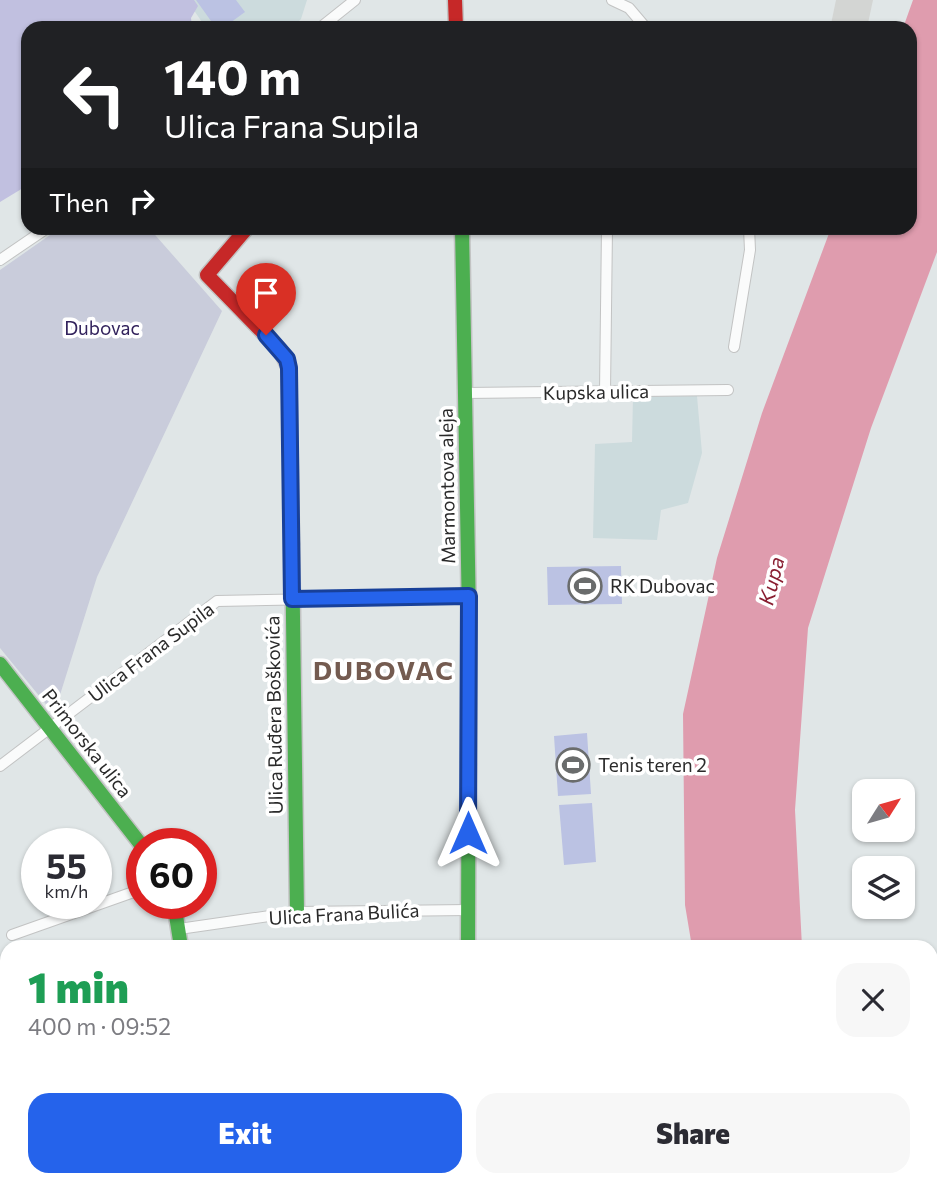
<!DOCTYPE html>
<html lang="en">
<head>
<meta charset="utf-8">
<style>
	:root { --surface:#fff; --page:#f7f7f7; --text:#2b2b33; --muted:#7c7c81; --accent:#2563eb }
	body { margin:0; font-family:Commissioner,sans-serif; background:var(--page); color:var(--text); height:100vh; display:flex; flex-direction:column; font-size:26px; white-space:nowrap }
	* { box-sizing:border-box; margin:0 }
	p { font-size:23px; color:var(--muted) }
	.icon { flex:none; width:38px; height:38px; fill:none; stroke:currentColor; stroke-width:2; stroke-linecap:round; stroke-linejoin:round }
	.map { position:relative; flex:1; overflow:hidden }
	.details { position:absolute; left:0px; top:940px; width:938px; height:247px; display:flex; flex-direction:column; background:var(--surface); border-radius:21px 21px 0 0; box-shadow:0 2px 5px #0004 }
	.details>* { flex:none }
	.banner { position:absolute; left:21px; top:21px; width:896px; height:214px; border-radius:21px; box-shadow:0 2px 5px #0004; background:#202124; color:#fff; overflow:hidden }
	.needle { width:46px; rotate:53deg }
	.controls { position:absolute; left:852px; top:779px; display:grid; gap:14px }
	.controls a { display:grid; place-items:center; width:63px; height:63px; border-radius:14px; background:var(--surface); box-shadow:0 2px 5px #0004; font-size:35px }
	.speed { position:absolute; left:21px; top:828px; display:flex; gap:14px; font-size:35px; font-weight:700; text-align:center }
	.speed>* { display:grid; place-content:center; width:91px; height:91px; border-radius:50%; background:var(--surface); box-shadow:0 2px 5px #0004; line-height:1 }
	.speed small { font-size:18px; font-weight:400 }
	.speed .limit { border:10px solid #d22; background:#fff; color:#111 }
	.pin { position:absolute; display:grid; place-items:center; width:60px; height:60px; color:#fff; margin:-72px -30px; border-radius:50% 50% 50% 0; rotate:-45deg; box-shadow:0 0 7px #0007 }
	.pin .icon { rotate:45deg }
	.me { position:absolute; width:77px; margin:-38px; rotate:0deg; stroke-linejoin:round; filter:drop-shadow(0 0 5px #0008) }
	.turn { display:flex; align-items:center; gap:24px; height:147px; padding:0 28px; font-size:32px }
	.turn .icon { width:91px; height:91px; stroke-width:2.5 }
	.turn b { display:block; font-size:49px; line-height:60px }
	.then { display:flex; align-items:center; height:66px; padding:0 28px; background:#0003; gap:14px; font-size:26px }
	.round { display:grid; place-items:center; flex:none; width:74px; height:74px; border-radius:21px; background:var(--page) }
	.summary { display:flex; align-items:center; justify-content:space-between; height:119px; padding:0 28px }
	h1 { font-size:42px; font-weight:800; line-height:52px; color:#1e9e55 }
	.action { display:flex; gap:14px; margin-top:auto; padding:14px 28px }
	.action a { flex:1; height:80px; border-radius:21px; background:var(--accent); color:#fff; font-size:28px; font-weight:800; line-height:80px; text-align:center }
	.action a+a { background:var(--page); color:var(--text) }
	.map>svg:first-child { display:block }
</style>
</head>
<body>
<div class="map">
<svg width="937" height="1185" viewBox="0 0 937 1185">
	<rect width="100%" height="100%" fill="#e0e6e7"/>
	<path fill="#d3d5d3" d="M 836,0 L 873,0 L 867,28 L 831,24 Z"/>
	<path fill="#ccdbdd" d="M 187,0 L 307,0 L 301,19 L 292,28 L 206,28 Z
		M 697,396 L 702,453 L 688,503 L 661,510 L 657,540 L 593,538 L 595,444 L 632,442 L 633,397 Z"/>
	<path fill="#c1c0e0" d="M 0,0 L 194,0 L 198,6 L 191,18 L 192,28 L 28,28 L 28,185 L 0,202 Z"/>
	<path fill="#c9ccdb" d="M 60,228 L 149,228 L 222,311 L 97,577 L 54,714 L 0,648 L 0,270 Z"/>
	<path fill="#bbc2e3" d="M 196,0 L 236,0 L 245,12 L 223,28 L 216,28 Z
		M 621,566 L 622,604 L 548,605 L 547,567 Z
		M 587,733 L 591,794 L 558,796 L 554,736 Z
		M 592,803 L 596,862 L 564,865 L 559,805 Z"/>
	<path fill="#df9cae" d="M 913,0 L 937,0 L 937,252 L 871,428 L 808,628 L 795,810 L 802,947 L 692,947 L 685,905 L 683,714 L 717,558 L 762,413 L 831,228 L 910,228 L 910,28 L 903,28 Z
		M 738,1180 L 843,1180 L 844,1185 L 739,1185 Z"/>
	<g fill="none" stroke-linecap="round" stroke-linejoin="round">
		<defs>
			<path id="street" d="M 612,0 L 629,8 L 646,28
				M 320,28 L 355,0
				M 0,260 L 47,228
				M 734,347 L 750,250 L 749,228
				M 605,392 L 607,228
				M 465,393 L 728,390
				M 0,766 L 217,601 L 469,596
				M 179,929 L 297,912 L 468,910
				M 12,935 L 142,889
				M 5,1105 L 7,1105
				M 690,1180 L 691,1185
				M 497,1185 L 504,1180"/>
			<path id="fast" d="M 462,228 L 469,617 L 468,947
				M 292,544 L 297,912
				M 0,664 L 142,846
				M 174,903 L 181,947
				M 472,1180 L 472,1185"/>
			<path id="jam" d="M 455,0 L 456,28
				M 247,228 L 207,275 L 280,350 L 289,368 L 292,544
				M 210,1180 L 211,1185"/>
		</defs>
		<use href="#street" stroke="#c2c3c3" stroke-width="12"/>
		<use href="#fast" stroke="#c2c3c3" stroke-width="17"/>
		<use href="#jam" stroke="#c2c3c3" stroke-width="17"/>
		<use href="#street" stroke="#fafbfb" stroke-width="10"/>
		<use href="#fast" stroke="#4caf50" stroke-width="14"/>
		<use href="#jam" stroke="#c62828" stroke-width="14"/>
	</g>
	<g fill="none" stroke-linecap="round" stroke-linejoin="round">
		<defs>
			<path id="route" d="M 266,335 L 287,359 L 289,368 L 292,599 L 469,596 L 468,833"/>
		</defs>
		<use href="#route" stroke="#184099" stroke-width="18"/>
		<use href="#route" stroke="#2563eb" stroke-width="12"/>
	</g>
	<defs>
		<symbol id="stadium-ring" viewBox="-11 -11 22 22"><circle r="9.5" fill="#fff" stroke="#6a6c6c" stroke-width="1.5"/><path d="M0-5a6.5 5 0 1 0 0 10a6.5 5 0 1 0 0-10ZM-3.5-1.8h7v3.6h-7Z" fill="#6a6c6c"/></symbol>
	</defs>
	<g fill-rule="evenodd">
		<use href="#stadium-ring" x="566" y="567" width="38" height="38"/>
		<use href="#stadium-ring" x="554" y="746" width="38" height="38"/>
	</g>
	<g text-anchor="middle" stroke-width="7" stroke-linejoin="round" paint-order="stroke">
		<g font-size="19" fill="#33235d" stroke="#fff">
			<text x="102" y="335">Dubovac</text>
		</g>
		<g font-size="19" fill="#2a2a2a" stroke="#fff">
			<text transform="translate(596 392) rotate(-1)" y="7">Kupska ulica</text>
			<text transform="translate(447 486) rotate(-91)" y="7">Marmontova aleja</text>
			<text transform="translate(151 652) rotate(-37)" y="7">Ulica Frana Supila</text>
			<text transform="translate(274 715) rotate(-91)" y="7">Ulica Ruđera Boškovića</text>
			<text transform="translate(87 743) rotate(52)" y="7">Primorska ulica</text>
			<text transform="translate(344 914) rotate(-3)" y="7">Ulica Frana Bulića</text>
		</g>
		<g font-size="19" fill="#2a2a2a" stroke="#fff" text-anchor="start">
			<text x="610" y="593">RK Dubovac</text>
			<text x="598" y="772">Tenis teren 2</text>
		</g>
		<g font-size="21" font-style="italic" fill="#891e31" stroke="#fff">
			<text transform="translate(772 581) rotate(-76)" y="7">Kupa</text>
		</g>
		<g font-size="26" font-weight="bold" letter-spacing="2" fill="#745b50" stroke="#fff">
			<text x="384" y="680">DUBOVAC</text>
		</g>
	</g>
</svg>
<div class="controls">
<a><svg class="needle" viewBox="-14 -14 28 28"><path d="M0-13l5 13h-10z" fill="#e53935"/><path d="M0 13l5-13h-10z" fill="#7c7c81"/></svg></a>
<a><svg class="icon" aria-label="layers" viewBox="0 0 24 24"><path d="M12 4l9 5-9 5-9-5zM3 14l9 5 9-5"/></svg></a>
</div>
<div class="speed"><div>55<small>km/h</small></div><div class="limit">60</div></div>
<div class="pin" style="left:266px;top:335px;background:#d93025"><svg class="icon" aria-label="arrive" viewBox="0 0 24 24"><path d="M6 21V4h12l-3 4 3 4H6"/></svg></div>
<svg class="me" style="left:468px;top:833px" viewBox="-20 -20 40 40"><path d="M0-17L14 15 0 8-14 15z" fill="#2563eb" stroke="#fff" stroke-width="4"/></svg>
<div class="banner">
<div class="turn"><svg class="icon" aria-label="left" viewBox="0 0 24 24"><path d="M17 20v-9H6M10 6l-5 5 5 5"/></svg><div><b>140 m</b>Ulica Frana Supila</div></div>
<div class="then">Then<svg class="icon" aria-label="right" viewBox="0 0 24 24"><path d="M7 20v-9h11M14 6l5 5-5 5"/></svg></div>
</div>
<section class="details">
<div class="summary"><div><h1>1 min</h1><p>400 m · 09:52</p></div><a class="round"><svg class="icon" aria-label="close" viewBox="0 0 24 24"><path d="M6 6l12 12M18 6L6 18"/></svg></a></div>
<div class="action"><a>Exit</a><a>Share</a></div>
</section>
</div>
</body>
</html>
